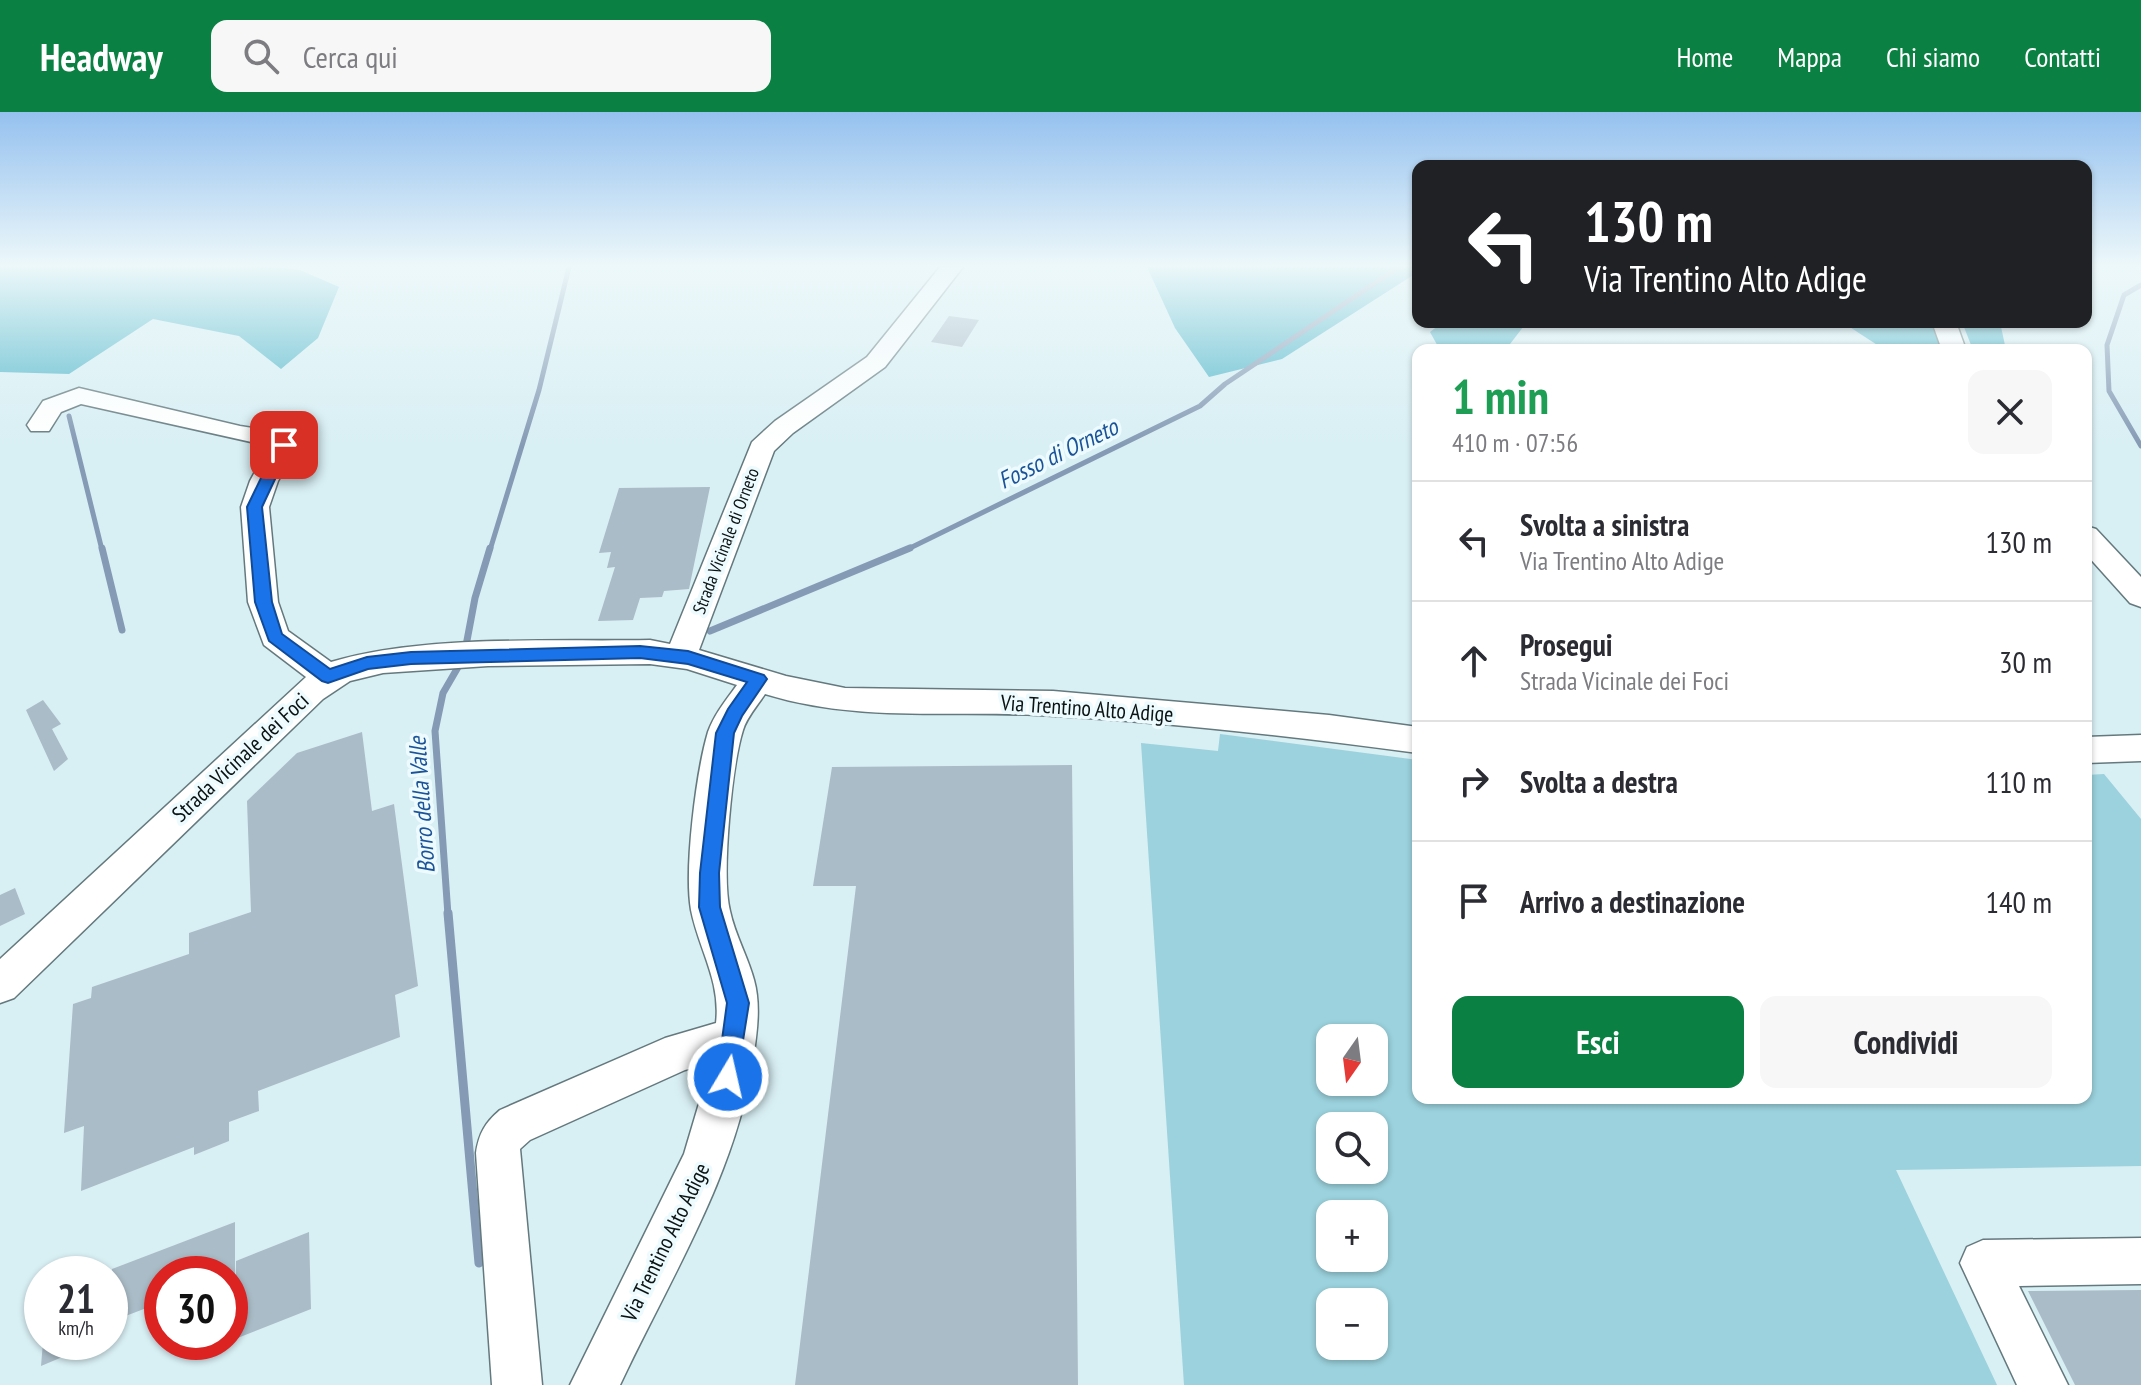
<!DOCTYPE html>
<html lang="it">
<head>
<meta charset="utf-8">
<style>
	:root { --surface:#fff; --page:#f7f7f7; --text:#2b2b33; --muted:#7c7c81; --line:#e1e1e2; --accent:#0b8043 }
	body { margin:0; font-family:"PT Sans Narrow",sans-serif; background:var(--page); color:var(--text); height:100vh; display:flex; flex-direction:column; font-size:30px; white-space:nowrap }
	* { box-sizing:border-box; margin:0 }
	p { font-size:26px; color:var(--muted) }
	.icon { flex:none; width:44px; height:44px; fill:none; stroke:currentColor; stroke-width:2; stroke-linecap:round; stroke-linejoin:round }
	.map { position:relative; flex:1; overflow:hidden }
	.side { position:absolute; left:1412px; top:232px; width:680px; height:760px; display:flex; flex-direction:column; background:var(--surface); border-radius:16px; box-shadow:0 2px 6px #0004 }
	.side>* { flex:none }
	.hud { position:absolute; left:1412px; top:48px; width:680px; height:168px; border-radius:16px; box-shadow:0 2px 6px #0004; background:#202124; color:#fff; overflow:hidden }
	.needle { width:52px; rotate:194deg }
	.buttons { position:absolute; left:1316px; top:912px; display:grid; gap:16px }
	.buttons a { display:grid; place-items:center; width:72px; height:72px; border-radius:16px; background:var(--surface); box-shadow:0 2px 6px #0004; font-size:40px }
	.speed { position:absolute; left:24px; top:1144px; display:flex; gap:16px; font-size:40px; font-weight:700; text-align:center }
	.speed>* { display:grid; place-content:center; width:104px; height:104px; border-radius:50%; background:var(--surface); box-shadow:0 2px 6px #0004; line-height:1 }
	.speed small { font-size:20px; font-weight:400 }
	.speed .limit { border:12px solid #d22; background:#fff; color:#111 }
	.pin { position:absolute; display:grid; place-items:center; width:68px; height:68px; color:#fff; margin:-34px; border-radius:16px; box-shadow:0 4px 12px #0006 }
	.me { position:absolute; width:88px; margin:-44px; rotate:9deg; stroke-linejoin:round; filter:drop-shadow(0 0 6px #0008) }
	.turn { display:flex; align-items:center; gap:28px; height:168px; padding:0 40px; font-size:36px }
	.turn .icon { width:104px; height:104px; stroke-width:2.5 }
	.turn b { display:block; font-size:56px; line-height:68px }
	.round { display:grid; place-items:center; flex:none; width:84px; height:84px; border-radius:16px; background:var(--page) }
	.summary { display:flex; align-items:center; justify-content:space-between; height:136px; padding:0 40px }
	h1 { font-size:48px; font-weight:800; line-height:60px; color:#1e9e55 }
	.cta { display:flex; gap:16px; margin-top:auto; padding:16px 40px }
	.cta a { flex:1; height:92px; border-radius:16px; background:var(--accent); color:#fff; font-size:32px; font-weight:800; line-height:92px; text-align:center }
	.cta a+a { background:var(--page); color:var(--text) }
	ul { padding:0; list-style:none }
	li { display:flex; align-items:center; gap:24px; height:120px; padding:0 40px; border-top:2px solid var(--line) }
	li div { flex:1 }
	li b { display:block; font-size:30px }
	li em { font-style:normal }
	header { display:flex; align-items:center; gap:48px; box-sizing:border-box; height:112px; padding:0 40px; background:var(--accent); color:#fff }
	header strong { font-size:38px }
	nav { display:flex; gap:44px; margin-inline-start:auto; font-size:28px }
	.search { width:560px; height:72px; background:var(--page); display:flex; align-items:center; gap:20px; box-sizing:border-box; padding:0 28px; border-radius:16px; color:var(--muted); font-size:30px }
	.map>svg:first-child { display:block }
</style>
</head>
<body>
<header>
<strong>Headway</strong>
<div class="search"><svg class="icon" aria-label="search" viewBox="0 0 24 24"><circle cx="10" cy="10" r="6"/><path d="M15 15l6 6"/></svg>Cerca qui</div>
<nav><a>Home</a><a>Mappa</a><a>Chi siamo</a><a>Contatti</a></nav>
</header>
<div class="map">
<svg width="2141" height="1273" viewBox="0 0 2141 1273">
	<rect width="100%" height="100%" fill="#d8eff4"/>
	<path fill="#9bd2dd" fill-rule="evenodd" d="M 1220,622 L 1418,648 L 1418,986 L 2086,986 L 2086,663 L 2104,662 L 2141,707 L 2141,1054 L 1896,1058 L 1997,1273 L 1184,1273 L 1141,631 L 1218,639 ZM 1330,926 L 1374,926 L 1374,970 L 1330,970 ZM 1330,1014 L 1374,1014 L 1374,1058 L 1330,1058 ZM 1330,1102 L 1374,1102 L 1374,1146 L 1330,1146 ZM 1374,1190 L 1374,1234 L 1330,1234 L 1330,1190 Z"/>
	<path fill="#51b6c9" d="M 0,155 L 276,155 L 300,158 L 339,175 L 318,226 L 281,257 L 239,224 L 153,207 L 69,262 L 0,260 Z
		M 1147,155 L 1418,155 L 1418,160 L 1282,247 L 1209,265 L 1175,216 Z
		M 1443,210 L 1527,210 L 1510,232 L 1517,238 L 1440,238 L 1430,220 Z
		M 1842,210 L 1934,210 L 1944,238 L 1885,238 Z
		M 1962,210 L 2000,210 L 2006,238 L 1973,238 Z"/>
	<g fill="none" stroke-linecap="round" stroke-linejoin="round">
		<path stroke="#859ab4" stroke-width="5" d="M 2141,173 L 2124,183 L 2107,233 L 2109,279 L 2141,334
			M 69,304 L 102,438
			M 490,438 L 539,278 L 569,155
			M 906,438 L 1200,294 L 1225,272 L 1399,155"/>
		<path stroke="#859ab4" stroke-width="7" d="M 102,436 L 122,518
			M 710,519 L 910,436
			M 465,539 L 475,486 L 490,436
			M 448,803 L 435,619 L 443,581 L 461,550"/>
		<path stroke="#859ab4" stroke-width="9" d="M 448,801 L 479,1151"/>
	</g>
	<path fill="#aabcc7" d="M 949,204 L 979,208 L 962,235 L 931,230 Z
		M 710,375 L 689,477 L 664,479 L 662,485 L 640,486 L 633,508 L 598,509 L 615,455 L 607,456 L 611,440 L 599,441 L 619,376 Z
		M 43,588 L 61,612 L 52,617 L 68,647 L 54,659 L 26,598 Z
		M 362,620 L 372,699 L 394,692 L 418,874 L 395,883 L 400,925 L 258,979 L 259,999 L 229,1010 L 229,1029 L 194,1043 L 194,1035 L 81,1079 L 84,1014 L 64,1021 L 73,892 L 91,886 L 92,875 L 189,842 L 189,821 L 251,800 L 247,689 L 297,641 Z
		M 1072,653 L 1078,1273 L 795,1273 L 856,774 L 813,774 L 832,655 Z
		M 15,776 L 25,802 L 0,814 L 0,783 Z
		M 235,1110 L 235,1162 L 162,1162 L 162,1190 L 110,1210 L 112,1157 Z
		M 309,1120 L 311,1197 L 235,1227 L 236,1149 Z
		M 2141,1178 L 2141,1273 L 2075,1273 L 2028,1179 Z
		M 43,1230 L 98,1230 L 41,1254 Z"/>
	<g fill="none" stroke-linecap="round" stroke-linejoin="round">
		<defs>
			<path id="minor" d="M 940,155 L 963,155 L 885,255 L 793,321 L 774,339 L 699,538 L 786,564 L 845,576 L 1053,579 L 1329,603 L 1418,615 L 1418,641 C 1298,625 1176,611 1055,604 C 955,597 863,612 765,582 C 758,593 747,605 743,618 C 732,653 721,764 730,799 C 735,823 748,845 754,868 C 761,893 757,921 753,947 C 736,1063 669,1168 620,1273 L 570,1273 L 684,1042 L 711,951 L 685,958 L 530,1028 L 520,1037 L 542,1273 L 492,1273 L 476,1041 C 479,1021 485,1011 500,998 L 665,926 L 716,911 C 721,869 699,838 691,798 C 684,757 696,661 708,620 C 714,603 726,588 737,573 L 687,557 L 650,552 L 488,554 L 383,561 L 350,569 L 323,587 L 14,886 L 0,891 L 0,847 L 306,565 L 264,533 L 248,490 L 241,395 L 250,369 L 269,334 L 81,292 L 61,300 L 49,319 L 31,319 L 27,313 L 43,289 L 79,276 L 240,314 L 290,322 L 296,336 L 278,369 L 269,395 L 278,490 L 288,519 L 331,550 C 424,522 552,530 650,528 L 670,532 L 752,330 L 775,309 L 867,245 Z
				M 1932,210 L 1956,210 L 1966,238 L 1942,238 Z
				M 2086,414 L 2096,417 L 2141,465 L 2141,495 L 2130,491 L 2086,442 Z
				M 2141,623 L 2141,649 L 2086,651 L 2086,625 Z
				M 2141,1126 L 2141,1172 L 2019,1174 L 2068,1273 L 2017,1273 L 1960,1151 L 1967,1135 L 1983,1128 Z"/>
		</defs>
		<use href="#minor" stroke="#64797e" stroke-width="3"/>
		<use href="#minor" fill="#fff" fill-rule="evenodd"/>
	</g>
	<linearGradient id="sky" x2="0" y2="1"><stop stop-color="#95c1ef"/><stop offset="0.46" stop-color="#edf8fa"/><stop offset="1" stop-color="#edf8fa" stop-opacity="0"/></linearGradient>
	<rect width="2141" height="334" fill="url(#sky)"/>
	<path fill="#1a73e8" stroke="#114b97" stroke-width="2" d="M 284,329 L 291,333 L 262,395 L 272,490 L 282,522 L 330,557 L 367,545 L 411,540 L 640,534 L 688,539 L 764,563 L 767,567 L 742,604 L 734,621 L 719,761 L 720,795 L 749,891 L 736,972 L 728,975 L 720,972 L 717,965 L 727,891 L 699,795 L 700,761 L 716,621 L 728,597 L 747,570 L 688,552 L 640,546 L 411,552 L 368,557 L 328,571 L 322,569 L 269,529 L 255,490 L 247,395 L 277,333 Z"/>
	<g text-anchor="middle" stroke-width="7" stroke-linejoin="round" paint-order="stroke">
		<g font-size="18" fill="#0a1214" stroke="#edfbfe">
			<text transform="translate(726 429) rotate(-69)" y="6">Strada Vicinale di Orneto</text>
		</g>
		<g font-size="22" fill="#0a1214" stroke="#edfbfe">
			<text transform="translate(1087 596) rotate(4)" y="8">Via Trentino Alto Adige</text>
			<text transform="translate(240 645) rotate(-43)" y="8">Strada Vicinale dei Foci</text>
			<text transform="translate(665 1130) rotate(-64)" y="8">Via Trentino Alto Adige</text>
		</g>
		<g font-size="24" font-style="italic" fill="#1b5398" stroke="#edfbfe">
			<text transform="translate(1058 342) rotate(-26)" y="8">Fosso di Orneto</text>
			<text transform="translate(422 693) rotate(-94)" y="8">Borro della Valle</text>
		</g>
	</g>
</svg>
<div class="buttons">
<a><svg class="needle" viewBox="-14 -14 28 28"><path d="M0-13l5 13h-10z" fill="#e53935"/><path d="M0 13l5-13h-10z" fill="#7c7c81"/></svg></a>
<a><svg class="icon" aria-label="search" viewBox="0 0 24 24"><circle cx="10" cy="10" r="6"/><path d="M15 15l6 6"/></svg></a>
<a>+</a>
<a>−</a>
</div>
<div class="speed"><div>21<small>km/h</small></div><div class="limit">30</div></div>
<div class="pin" style="left:284px;top:333px;background:#d93025"><svg class="icon" aria-label="arrive" viewBox="0 0 24 24"><path d="M6 21V4h12l-3 4 3 4H6"/></svg></div>
<svg class="me" style="left:728px;top:965px" viewBox="-20 -20 40 40"><circle r="17" fill="#1a73e8" stroke="#fff" stroke-width="3"/><path d="M0-11L8 9 0 5-8 9z" fill="#fff"/></svg>
<div class="hud">
<div class="turn"><svg class="icon" aria-label="left" viewBox="0 0 24 24"><path d="M17 20v-9H6M10 6l-5 5 5 5"/></svg><div><b>130 m</b>Via Trentino Alto Adige</div></div>
</div>
<section class="side">
<div class="summary"><div><h1>1 min</h1><p>410 m · 07:56</p></div><a class="round"><svg class="icon" aria-label="close" viewBox="0 0 24 24"><path d="M6 6l12 12M18 6L6 18"/></svg></a></div>
<ul>
<li><svg class="icon" aria-label="left" viewBox="0 0 24 24"><path d="M17 20v-9H6M10 6l-5 5 5 5"/></svg><div><b>Svolta a sinistra</b><p>Via Trentino Alto Adige</p></div><em>130 m</em></li>
<li><svg class="icon" aria-label="ahead" viewBox="0 0 24 24"><path d="M12 20V5M6 11l6-6 6 6"/></svg><div><b>Prosegui</b><p>Strada Vicinale dei Foci</p></div><em>30 m</em></li>
<li><svg class="icon" aria-label="right" viewBox="0 0 24 24"><path d="M7 20v-9h11M14 6l5 5-5 5"/></svg><div><b>Svolta a destra</b></div><em>110 m</em></li>
<li><svg class="icon" aria-label="arrive" viewBox="0 0 24 24"><path d="M6 21V4h12l-3 4 3 4H6"/></svg><div><b>Arrivo a destinazione</b></div><em>140 m</em></li>
</ul>
<div class="cta"><a>Esci</a><a>Condividi</a></div>
</section>
</div>
</body>
</html>
